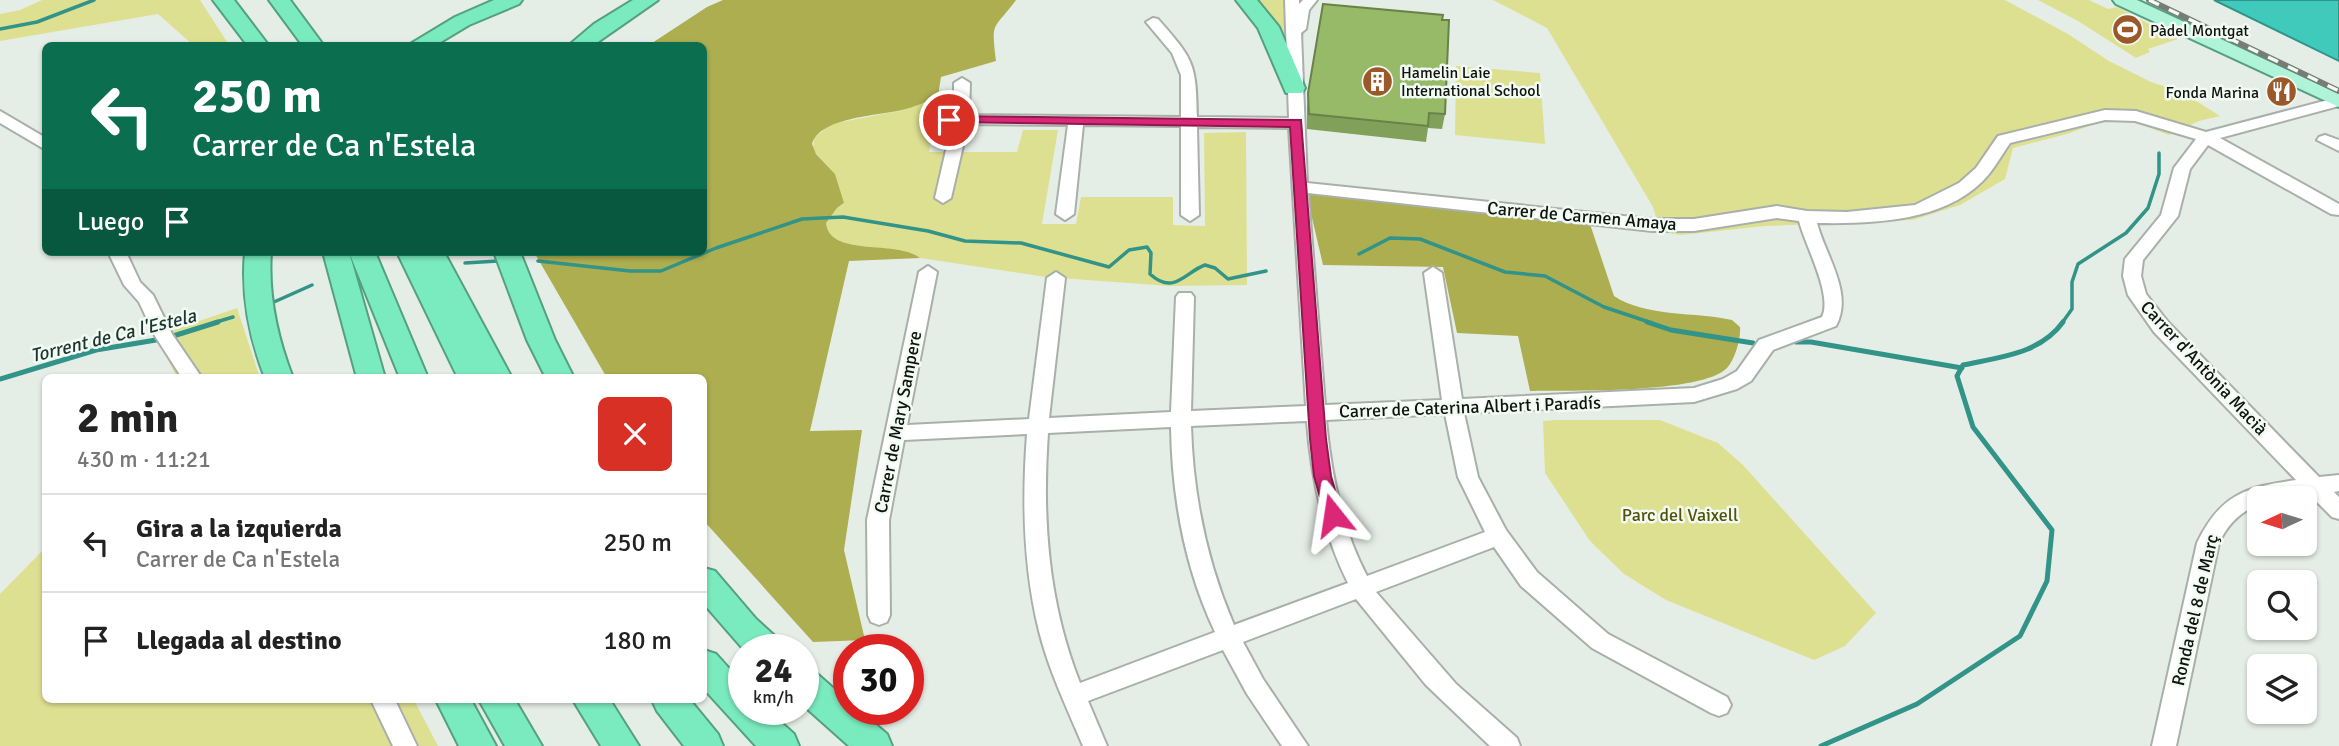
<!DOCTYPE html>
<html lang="es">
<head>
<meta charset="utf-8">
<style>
	:root { --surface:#fff; --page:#f2f2f2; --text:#222; --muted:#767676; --line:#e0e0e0 }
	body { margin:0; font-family:Signika,sans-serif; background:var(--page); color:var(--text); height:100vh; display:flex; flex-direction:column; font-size:26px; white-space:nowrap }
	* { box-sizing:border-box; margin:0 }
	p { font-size:23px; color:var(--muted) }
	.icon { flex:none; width:38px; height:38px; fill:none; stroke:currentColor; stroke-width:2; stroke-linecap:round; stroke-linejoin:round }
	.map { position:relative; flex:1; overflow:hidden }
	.side { position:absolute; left:42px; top:374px; width:665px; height:329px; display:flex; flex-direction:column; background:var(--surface); border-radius:10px; box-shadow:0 2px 5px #0004 }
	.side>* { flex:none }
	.guide { position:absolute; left:42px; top:42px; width:665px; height:214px; border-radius:10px; box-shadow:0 2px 5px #0004; background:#0b6e4f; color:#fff; overflow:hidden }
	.needle { width:46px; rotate:266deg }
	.tools { position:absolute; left:2247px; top:486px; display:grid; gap:14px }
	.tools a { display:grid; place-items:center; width:70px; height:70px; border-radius:10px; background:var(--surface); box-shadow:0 2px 5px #0004; font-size:35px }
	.speed { position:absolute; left:728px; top:634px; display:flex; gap:14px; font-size:35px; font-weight:700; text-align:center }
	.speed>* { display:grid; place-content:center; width:91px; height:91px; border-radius:50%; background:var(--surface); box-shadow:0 2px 5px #0004; line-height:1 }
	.speed small { font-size:18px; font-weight:400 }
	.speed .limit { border:10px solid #d22; background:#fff; color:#111 }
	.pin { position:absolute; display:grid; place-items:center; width:60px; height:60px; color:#fff; margin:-30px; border:4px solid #fff; border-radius:50%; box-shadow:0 2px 7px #0007 }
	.me { position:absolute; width:77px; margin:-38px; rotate:345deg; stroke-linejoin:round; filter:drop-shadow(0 0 5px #0008) }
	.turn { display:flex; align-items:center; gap:24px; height:147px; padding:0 35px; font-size:32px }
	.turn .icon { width:91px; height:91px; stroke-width:2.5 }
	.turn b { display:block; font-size:49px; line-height:60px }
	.then { display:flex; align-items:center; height:66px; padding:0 35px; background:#0003; gap:14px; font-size:26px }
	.round { display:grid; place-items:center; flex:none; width:74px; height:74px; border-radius:10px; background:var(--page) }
	.overview { display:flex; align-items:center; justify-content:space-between; height:119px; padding:0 35px }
	h1 { font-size:42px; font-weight:700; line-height:52px }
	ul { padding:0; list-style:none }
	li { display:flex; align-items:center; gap:21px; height:98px; padding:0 35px; border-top:2px solid var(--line) }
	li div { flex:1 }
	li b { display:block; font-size:26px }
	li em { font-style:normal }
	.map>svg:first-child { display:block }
</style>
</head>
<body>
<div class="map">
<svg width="2339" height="746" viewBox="0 0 2339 746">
	<rect width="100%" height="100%" fill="#e5eee6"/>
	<path fill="#dee091" d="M 42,0 L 200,0 L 229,45 L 193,45 L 158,14 L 0,41 L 0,14 L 20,10 Z
		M 1253,0 L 1317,0 L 1310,6 L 1302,44 L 1284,39 Z
		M 1493,0 L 2005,0 L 2068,34 L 2109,61 L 2151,82 L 2182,92 L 2220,116 L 2199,121 L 2169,135 L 2126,119 L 2106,120 L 2067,134 L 2013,148 L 2005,179 L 1960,205 L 1913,220 L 1765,226 L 1681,235 L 1660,232 L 1653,207 L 1547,28 Z
		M 2028,0 L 2089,0 L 2108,9 L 2117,7 L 2178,39 L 2148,49 L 2150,52 L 2136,58 L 2078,21 L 2038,0 Z
		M 1456,66 L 1540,73 L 1545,144 L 1455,135 Z
		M 938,96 L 929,152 L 1017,152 L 1023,130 L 1058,130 L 1042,224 L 1076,224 L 1081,197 L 1173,197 L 1173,225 L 1205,226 L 1204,133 L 1246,132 L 1247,285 L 1169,286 L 1046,277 L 920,258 C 895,239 830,258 826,223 L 837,208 L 844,204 L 835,174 L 813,150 L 814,138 L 831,124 L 903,110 Z
		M 237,308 L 260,378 L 177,378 L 156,336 Z
		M 1556,420 L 1660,420 L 1718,443 L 1743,465 L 1876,613 L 1845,646 L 1814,660 L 1666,600 L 1624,574 L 1590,541 L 1545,473 L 1543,421 Z
		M 45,548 L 46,700 L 414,700 L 438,746 L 0,746 L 0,594 Z"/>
	<path fill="#adae4f" d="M 723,0 L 1016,0 C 993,31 991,20 996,61 L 941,77 L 938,96 C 926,102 914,107 902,110 C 877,116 820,117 812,144 L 816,154 L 835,174 L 844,203 L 837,208 L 826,223 C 830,258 896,239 920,258 L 849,261 L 810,431 L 862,430 L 844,550 L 865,640 L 813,642 L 704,521 L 704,378 L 607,378 L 534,252 L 704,252 L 704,46 L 649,45 L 707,7 Z
		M 1306,192 L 1590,224 L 1614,296 C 1645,317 1697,312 1732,320 L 1740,327 C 1741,339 1735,359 1727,368 C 1702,394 1569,390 1530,391 L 1518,336 L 1457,333 L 1443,267 L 1323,265 Z"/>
	<path fill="#40cabc" stroke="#329388" stroke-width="2" d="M 2214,0 L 2339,0 L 2339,61 Z"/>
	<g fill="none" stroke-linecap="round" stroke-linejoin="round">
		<path stroke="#329388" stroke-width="3.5" d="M 0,29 L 37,22 L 94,0
			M 1359,254 L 1390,238 L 1420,239 L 1505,272 L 1545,276 L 1604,307 L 1652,323
			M 538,261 L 630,271 L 661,271 L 716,248 L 802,219 L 843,217 L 928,231 L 965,241 L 1021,243 L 1109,267 L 1129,250 L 1147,247 L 1151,253 L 1150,274 C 1174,296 1185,272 1205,265 L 1215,268 L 1228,279 L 1266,271
			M 465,263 L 498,261
			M 274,302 L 312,285
			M 213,323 L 233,317
			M 2062,323 L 2072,309 L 2072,282 L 2078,264 L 2126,233 L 2148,208 L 2159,174 L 2159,153"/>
		<path stroke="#329388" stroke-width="5" d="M 1647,322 L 1671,330 L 1753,343
			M 170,337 L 218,322
			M 1796,342 L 1811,342 L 1962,368
			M 0,379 L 96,350 L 162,339
			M 1821,746 L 1917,704 L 2020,636 L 2047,581 L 2052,530 L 1973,427 L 1957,376 L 1963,365 C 2000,357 2040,354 2063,322"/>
		<defs>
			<path id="minor" d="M 1285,0 L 1299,0 L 1299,4 L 1303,0 L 1317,0 L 1309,10 L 1306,29 L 1301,33 L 1307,183 L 1652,219 L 1694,219 L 1777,206 L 1807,211 L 1847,212 L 1915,205 L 1959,183 L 1976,168 L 1998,136 L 2105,110 L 2136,111 L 2206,132 L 2339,97 L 2339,106 L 2220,138 L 2339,204 L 2339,215 L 2331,214 L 2208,145 L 2190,169 L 2178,216 L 2143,260 L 2141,276 L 2146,294 L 2168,322 L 2319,477 L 2339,475 L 2339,491 L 2334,492 L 2339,497 L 2339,519 L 2332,517 L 2310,495 L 2259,499 L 2259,504 C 2240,512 2227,525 2219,543 L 2176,746 L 2152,746 L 2197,543 C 2220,495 2245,487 2296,480 L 2154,332 L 2128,295 L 2123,276 L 2125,259 L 2161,215 L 2174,168 L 2196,139 L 2135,121 L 2105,120 L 2010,143 C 2003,153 1997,164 1989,174 C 1950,222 1873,224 1817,223 C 1825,255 1854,293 1836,326 L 1773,350 L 1751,381 L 1737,389 L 1694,402 L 1464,413 L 1478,477 L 1506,530 L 1537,572 L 1608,634 L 1727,697 L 1731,705 L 1727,713 L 1719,716 L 1711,713 L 1592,648 L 1521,586 L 1494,547 L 1376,592 L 1456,684 L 1517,738 L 1520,746 L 1490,746 L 1426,685 L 1356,599 L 1243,642 L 1263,679 L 1308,746 L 1282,746 L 1247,694 L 1223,650 L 1088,701 L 1107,746 L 1083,746 C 1067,708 1049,671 1039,631 C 1023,566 1022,500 1027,434 L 904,440 L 889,520 L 890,615 L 887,622 L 879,625 L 871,622 L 868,615 L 867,520 L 919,272 L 928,266 L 937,272 L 907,425 L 1029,419 L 1047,278 L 1056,272 L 1065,278 L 1049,418 L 1171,412 L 1176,297 L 1179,293 L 1191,293 L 1194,297 L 1191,411 L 1306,406 L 1289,128 L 1197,127 L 1199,215 L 1190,221 L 1181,215 L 1181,126 L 1083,125 L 1074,214 L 1065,220 L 1056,214 L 1068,125 L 968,124 L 951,198 L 943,203 L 935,198 L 952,124 L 943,122 L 941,119 L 943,116 L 954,114 L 954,83 L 962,78 L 970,83 L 969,115 L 1181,117 L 1181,75 L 1172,53 L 1146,22 L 1153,18 L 1158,19 C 1194,60 1196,63 1197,117 L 1289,118 ZM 1308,193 L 1652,231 L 1694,231 L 1777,218 L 1799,221 C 1805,245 1833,295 1822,317 L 1759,340 L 1737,371 L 1723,379 L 1694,388 L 1462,399 L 1442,273 L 1433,267 L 1424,273 L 1442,400 L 1325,405 ZM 1445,414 L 1458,477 L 1485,532 L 1367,576 C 1342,529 1331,473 1326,420 ZM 1307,421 C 1311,476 1323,533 1348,583 L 1234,625 C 1207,562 1193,496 1191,426 ZM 1171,427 C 1172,497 1185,569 1215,632 L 1080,683 C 1048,602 1042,519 1048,433 Z
				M 0,111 L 46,138 L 46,150 L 0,123 Z
				M 2325,135 L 2339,140 L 2339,151 L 2317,140 L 2319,137 Z
				M 108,252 L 126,252 L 140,282 L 153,295 L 172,334 L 202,378 L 182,378 L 155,336 L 139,302 L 124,285 Z
				M 371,700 L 395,700 L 417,746 L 393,746 Z"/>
			<path id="major" d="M 2113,0 L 2137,0 L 2339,94 L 2339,107 L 2116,4 Z"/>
			<path id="highway" d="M 213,0 L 234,0 L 269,46 L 248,46 Z
				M 269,0 L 290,0 L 324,46 L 303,46 Z
				M 494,0 L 522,0 L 519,4 L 469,25 L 434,46 L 407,46 L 455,17 Z
				M 633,0 L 658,0 L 592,46 L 568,46 L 594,24 Z
				M 1236,0 L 1257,0 L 1279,27 L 1305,88 L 1302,93 L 1286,93 L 1258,28 Z
				M 245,252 L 271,252 C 268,296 277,337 293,378 L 265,378 C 249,337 241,296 245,252 Z
				M 323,252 L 349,252 L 385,378 L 357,378 Z
				M 349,252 L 375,252 L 428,378 L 400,378 Z
				M 397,252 L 444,252 L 512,378 L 458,378 Z
				M 494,252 L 520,252 L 555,340 L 574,378 L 546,378 L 527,340 Z
				M 704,568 L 715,571 L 756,619 L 778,639 L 783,649 L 744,650 L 704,604 Z
				M 704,650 L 716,654 L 744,685 L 744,709 L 766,709 L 794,734 L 799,746 L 756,746 L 704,689 Z
				M 803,668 L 815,672 L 849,702 L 849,709 L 857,709 L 887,734 L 892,746 L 849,746 L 803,705 Z
				M 436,700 L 471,700 L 496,746 L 459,746 Z
				M 479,700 L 515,700 L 542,746 L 505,746 Z
				M 573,700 L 610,700 L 639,746 L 601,746 Z
				M 652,700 L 690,700 L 718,734 L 723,746 L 684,746 L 657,711 Z"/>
		</defs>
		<use href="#minor" stroke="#a8b0a9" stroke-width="4"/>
		<use href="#major" stroke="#559f82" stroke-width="4"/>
		<use href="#highway" stroke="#559f82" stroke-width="4"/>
		<use href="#minor" fill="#fff" fill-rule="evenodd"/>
		<use href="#major" fill="#aff3d9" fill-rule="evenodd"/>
		<use href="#highway" fill="#7aebbf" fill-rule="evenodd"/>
		<defs>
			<path id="rail" d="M 2149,0 L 2339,91"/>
		</defs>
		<use href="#rail" stroke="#767c77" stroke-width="6"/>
		<use href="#rail" stroke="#f2fbf3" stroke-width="3.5" stroke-dasharray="11" stroke-linecap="butt"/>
	</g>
	<path fill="#81a059" d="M 1308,93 L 1445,114 L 1442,129 L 1428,128 L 1426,142 L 1307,129 L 1307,108 Z"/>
	<path fill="#96ba67" stroke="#698248" stroke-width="2" d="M 1323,4 L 1443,15 L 1442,20 L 1449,20 L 1445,114 L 1429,113 L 1428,126 L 1309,114 L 1308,93 Z"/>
	<path fill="#db2777" stroke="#8e194d" stroke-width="2" d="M 949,116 L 1301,120 L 1326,439 L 1331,476 L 1342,515 L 1340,520 L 1327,520 L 1325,515 L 1314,476 L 1310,439 L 1290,127 L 945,122 L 945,117 Z"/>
	<defs>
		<symbol id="stadium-disc" viewBox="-11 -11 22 22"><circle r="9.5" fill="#9b5829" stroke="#f2fbf3"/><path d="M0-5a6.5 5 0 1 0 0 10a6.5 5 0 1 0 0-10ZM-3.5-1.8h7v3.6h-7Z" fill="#fff"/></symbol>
		<symbol id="building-disc" viewBox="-11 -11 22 22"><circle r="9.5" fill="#9b5829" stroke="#f2fbf3"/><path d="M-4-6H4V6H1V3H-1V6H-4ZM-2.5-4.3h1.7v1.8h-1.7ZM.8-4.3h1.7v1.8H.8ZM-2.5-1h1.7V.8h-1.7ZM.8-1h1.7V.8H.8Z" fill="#fff"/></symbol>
		<symbol id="restaurant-disc" viewBox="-11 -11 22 22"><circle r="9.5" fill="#9b5829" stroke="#f2fbf3"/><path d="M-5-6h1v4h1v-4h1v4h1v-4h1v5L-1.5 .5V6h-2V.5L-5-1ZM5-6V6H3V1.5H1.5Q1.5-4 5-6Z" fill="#fff"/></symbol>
	</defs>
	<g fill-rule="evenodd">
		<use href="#stadium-disc" x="2110" y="12" width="35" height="35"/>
		<use href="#building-disc" x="1360" y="64" width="35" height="35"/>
		<use href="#restaurant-disc" x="2264" y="74" width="35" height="35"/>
	</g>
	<g text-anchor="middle" stroke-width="5" stroke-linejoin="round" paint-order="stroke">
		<g font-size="16" fill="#101310" stroke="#f2fbf3" text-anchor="start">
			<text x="2150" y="36">Pàdel Montgat</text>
			<text x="1401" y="78">Hamelin Laie<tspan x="1401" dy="18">International School</tspan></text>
			<text x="2259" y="98" text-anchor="end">Fonda Marina</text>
		</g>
		<g font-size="18" fill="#101310" stroke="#f2fbf3">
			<text transform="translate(1582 216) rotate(5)" y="6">Carrer de Carmen Amaya</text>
			<text transform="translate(2204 368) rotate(47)" y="6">Carrer d'Antònia Macià</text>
			<text transform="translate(1470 407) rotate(-2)" y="6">Carrer de Caterina Albert i Paradís</text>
			<text transform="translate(898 422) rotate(-79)" y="6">Carrer de Mary Sampere</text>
			<text transform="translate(2195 610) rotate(-77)" y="6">Ronda del 8 de Març</text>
		</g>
		<g font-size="18" fill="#535208" stroke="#f2fbf3">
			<text x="1680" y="521">Parc del Vaixell</text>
		</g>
		<g font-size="19" font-style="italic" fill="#1d3431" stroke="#f2fbf3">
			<text transform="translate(113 335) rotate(-14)" y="7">Torrent de Ca l'Estela</text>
		</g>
	</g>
</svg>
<div class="tools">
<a><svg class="needle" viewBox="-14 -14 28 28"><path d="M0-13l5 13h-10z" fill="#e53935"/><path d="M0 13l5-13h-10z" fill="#767676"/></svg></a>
<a><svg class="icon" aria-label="search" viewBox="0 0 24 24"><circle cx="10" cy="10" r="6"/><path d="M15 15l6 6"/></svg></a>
<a><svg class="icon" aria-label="layers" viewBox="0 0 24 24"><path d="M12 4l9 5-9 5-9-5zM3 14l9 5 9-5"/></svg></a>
</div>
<div class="speed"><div>24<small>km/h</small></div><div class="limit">30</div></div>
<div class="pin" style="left:949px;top:120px;background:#d93025"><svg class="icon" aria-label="arrive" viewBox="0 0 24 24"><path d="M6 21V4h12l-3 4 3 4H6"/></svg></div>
<svg class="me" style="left:1333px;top:515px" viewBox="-20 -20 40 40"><path d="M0-17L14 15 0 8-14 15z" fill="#db2777" stroke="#fff" stroke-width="4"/></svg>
<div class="guide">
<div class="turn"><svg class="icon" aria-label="left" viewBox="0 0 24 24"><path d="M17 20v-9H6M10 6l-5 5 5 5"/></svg><div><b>250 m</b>Carrer de Ca n'Estela</div></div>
<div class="then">Luego<svg class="icon" aria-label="arrive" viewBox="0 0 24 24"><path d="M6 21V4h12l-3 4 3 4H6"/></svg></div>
</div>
<section class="side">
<div class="overview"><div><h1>2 min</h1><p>430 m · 11:21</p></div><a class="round" style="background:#d93025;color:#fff"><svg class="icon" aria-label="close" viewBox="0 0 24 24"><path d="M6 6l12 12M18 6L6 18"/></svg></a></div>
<ul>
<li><svg class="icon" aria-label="left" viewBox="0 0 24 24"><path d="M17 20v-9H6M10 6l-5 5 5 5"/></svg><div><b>Gira a la izquierda</b><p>Carrer de Ca n'Estela</p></div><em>250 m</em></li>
<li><svg class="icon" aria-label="arrive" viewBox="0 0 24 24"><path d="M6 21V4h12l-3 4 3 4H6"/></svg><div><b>Llegada al destino</b></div><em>180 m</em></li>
</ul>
</section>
</div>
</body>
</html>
